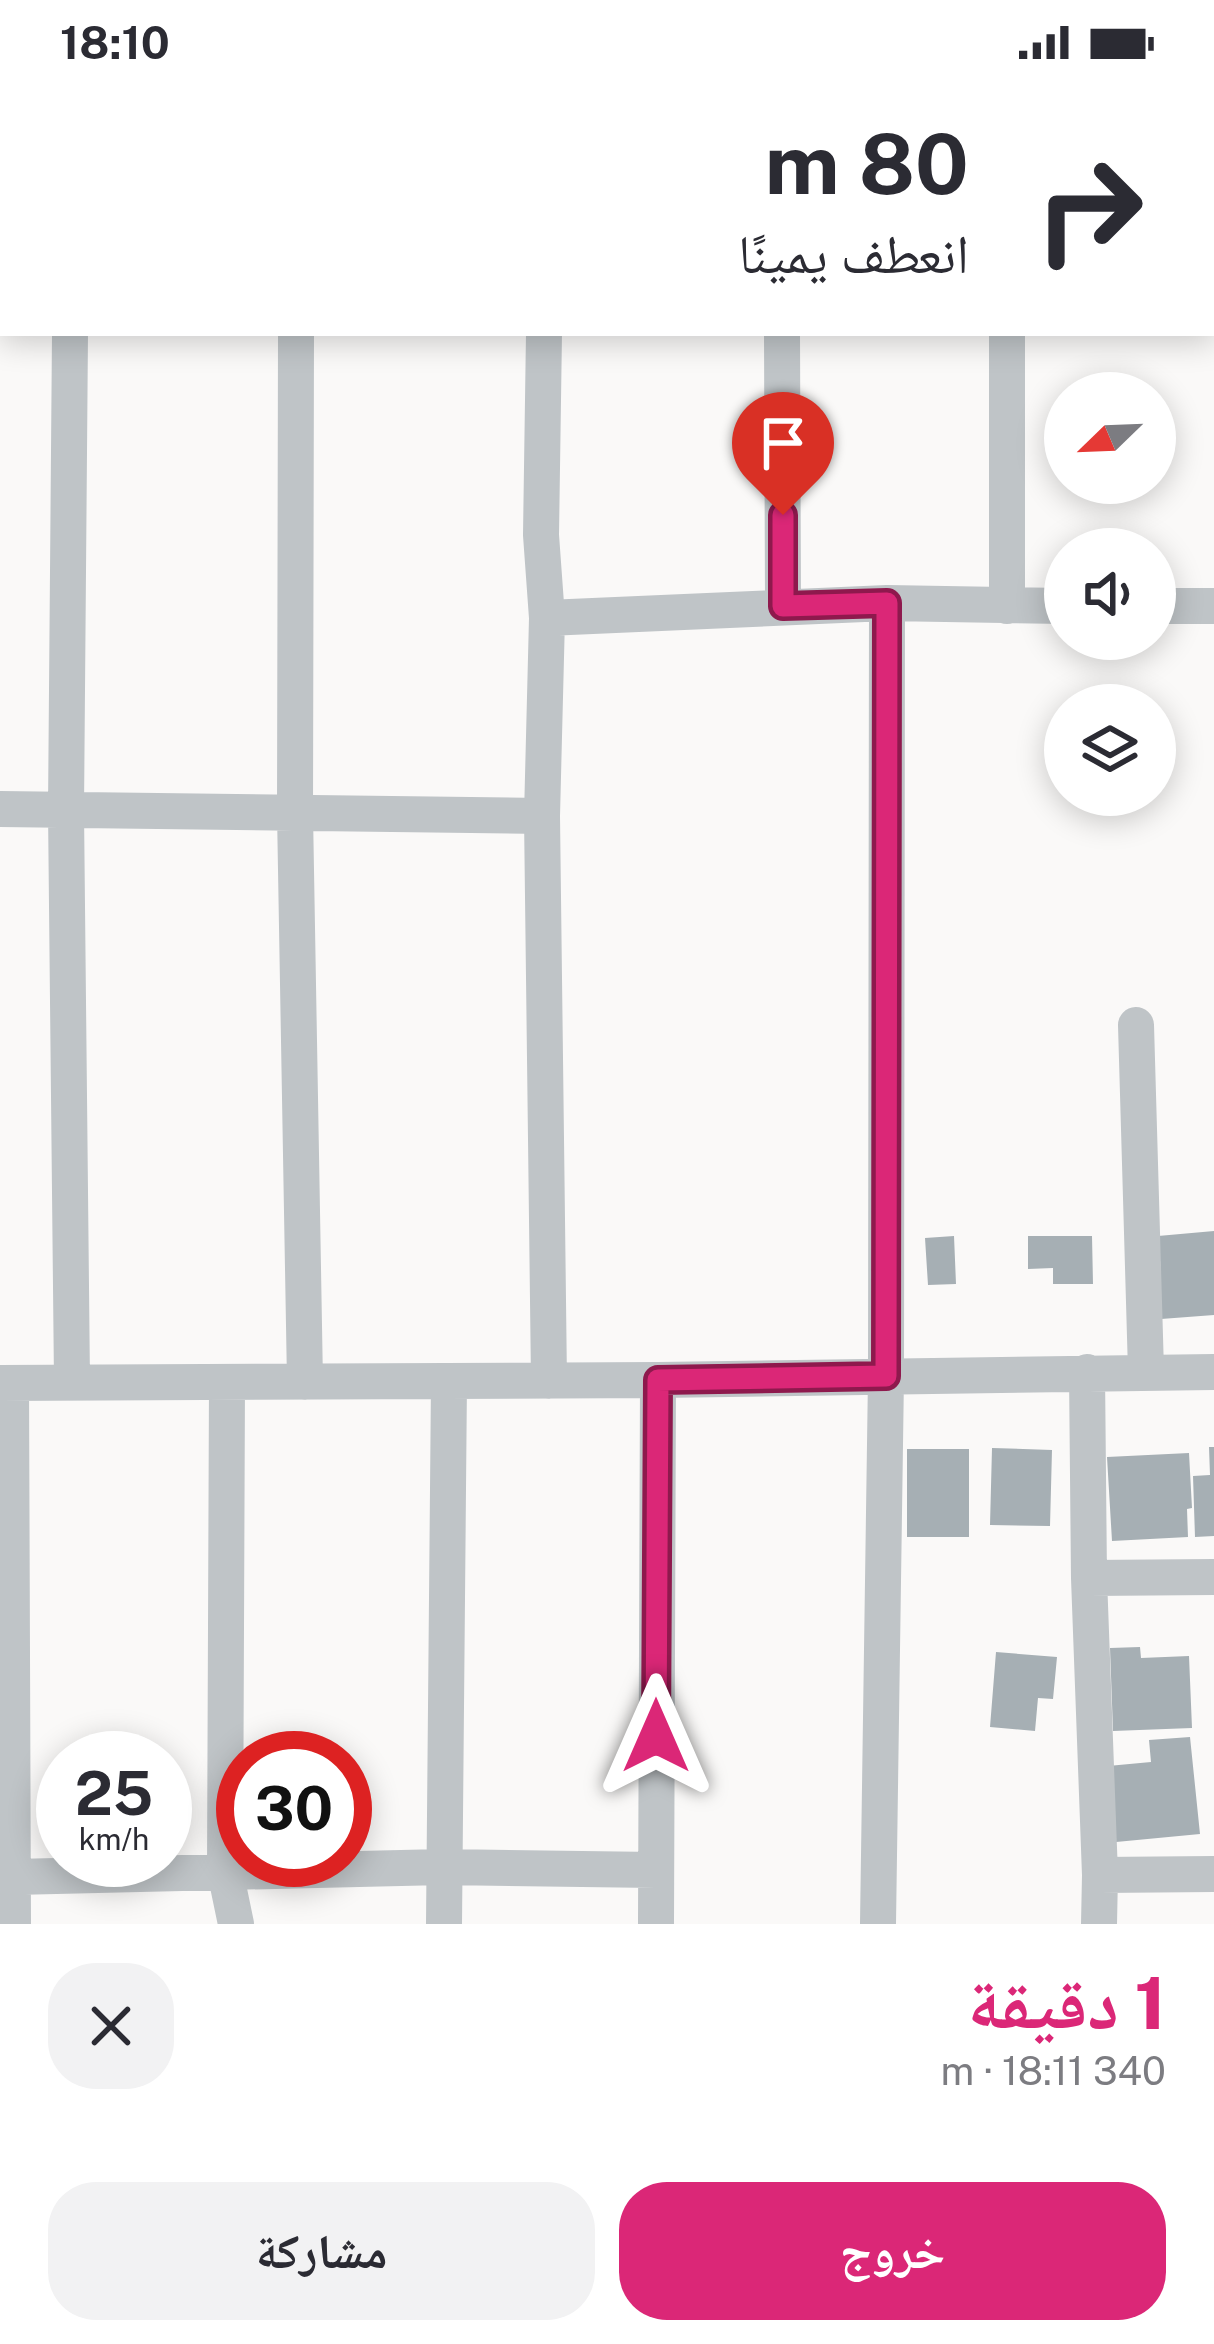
<!DOCTYPE html>
<html lang="ar">
<head>
<meta charset="utf-8">
<style>
	:root { --surface:#fff; --page:#f2f2f3; --text:#2b2b33; --muted:#7c7c81; --accent:#db2777 }
	body { margin:0; font-family:"Public Sans","Noto Naskh Arabic",sans-serif; background:var(--page); color:var(--text); direction:rtl; height:100vh; display:flex; flex-direction:column; font-size:45px; white-space:nowrap }
	* { box-sizing:border-box; margin:0 }
	p { font-size:39px; color:var(--muted) }
	.icon { flex:none; width:66px; height:66px; fill:none; stroke:currentColor; stroke-width:2; stroke-linecap:round; stroke-linejoin:round }
	.map { position:relative; height:1840px; overflow:hidden; direction:ltr }
	.sheet { display:flex; flex-direction:column; background:var(--surface); flex:1 }
	.sheet>* { flex:none }
	.guide { position:absolute; left:0px; top:0px; width:1215px; height:252px; box-shadow:0 6px 30px #0003; direction:rtl; background:#fff; color:var(--text); overflow:hidden }
	.needle { width:78px; rotate:247deg }
	.tools { position:absolute; left:1044px; top:288px; display:grid; gap:24px }
	.tools a { display:grid; place-items:center; width:132px; height:132px; border-radius:50%; background:var(--surface); box-shadow:0 6px 30px #0003; font-size:60px }
	.speed { position:absolute; left:36px; top:1647px; display:flex; gap:24px; font-size:60px; font-weight:700; text-align:center }
	.speed>* { display:grid; place-content:center; width:156px; height:156px; border-radius:50%; background:var(--surface); box-shadow:0 6px 30px #0003; line-height:1 }
	.speed small { font-size:30px; font-weight:400 }
	.speed .limit { border:18px solid #d22; background:#fff; color:#111 }
	.pin { position:absolute; display:grid; place-items:center; width:102px; height:102px; color:#fff; margin:-123px -51px; border-radius:50% 50% 50% 0; rotate:-45deg; box-shadow:0 0 12px #0007 }
	.pin .icon { rotate:45deg }
	.me { position:absolute; width:132px; margin:-66px; rotate:0deg; stroke-linejoin:round; filter:drop-shadow(0 0 9px #0008) }
	.turn { display:flex; align-items:center; gap:42px; height:252px; padding:0 48px; font-size:54px }
	.turn .icon { width:156px; height:156px; stroke-width:2.5 }
	.turn b { display:block; font-size:84px; line-height:102px }
	.round { display:grid; place-items:center; flex:none; width:126px; height:126px; border-radius:48px; background:var(--page) }
	.head { display:flex; align-items:center; justify-content:space-between; height:204px; padding:0 48px }
	h1 { font-size:72px; font-weight:800; line-height:90px; color:var(--accent) }
	.action { display:flex; gap:24px; margin-top:auto; padding:24px 48px }
	.action a { flex:1; height:138px; border-radius:48px; background:var(--accent); color:#fff; font-size:48px; font-weight:800; line-height:138px; text-align:center }
	.action a+a { background:var(--page); color:var(--text) }
	.status { display:flex; justify-content:space-between; align-items:center; height:84px; padding:0 60px; background:var(--surface); direction:ltr }
	.status svg { height:33px; fill:currentColor }
	.map>svg:first-child { display:block }
</style>
</head>
<body>
<div class="status"><b>18:10</b><svg viewBox="0 0 49 12"><path d="M0 12V9h3v3zM5 12V6h3v6zM10 12V3h3v9zM15 12V0h3v12zM26 1h20v11H26zM47 4h2v5h-2z"/></svg></div>
<div class="map">
<svg width="1214" height="1840" viewBox="0 0 1214 1840">
	<rect width="100%" height="100%" fill="#faf9f8"/>
	<path fill="#a6afb4" d="M 1214,1147 L 1214,1231 L 1161,1235 L 1156,1188 L 1161,1188 L 1158,1152 Z
		M 954,1152 L 956,1200 L 928,1201 L 925,1154 Z
		M 1028,1152 L 1092,1152 L 1093,1200 L 1053,1200 L 1053,1184 L 1028,1185 Z
		M 1209,1363 L 1214,1363 L 1214,1452 L 1195,1453 L 1193,1392 L 1210,1391 Z
		M 992,1364 L 1052,1366 L 1050,1442 L 990,1441 Z
		M 907,1365 L 969,1365 L 969,1453 L 907,1453 Z
		M 1189,1369 L 1192,1424 L 1187,1425 L 1188,1453 L 1112,1457 L 1107,1373 Z
		M 1140,1563 L 1141,1574 L 1189,1572 L 1192,1644 L 1113,1647 L 1110,1564 Z
		M 996,1568 L 1057,1573 L 1053,1615 L 1038,1614 L 1035,1647 L 990,1643 Z
		M 1190,1653 L 1200,1750 L 1116,1758 L 1108,1682 L 1151,1678 L 1149,1656 Z"/>
	<g fill="none" stroke-linecap="round" stroke-linejoin="round">
		<path stroke="#bfc4c7" stroke-width="36" d="M 292,0 L 292,3
			M 782,0 L 782,3
			M 1007,0 L 1007,3
			M 72,3 L 72,0
			M 547,3 L 547,0
			M 70,249 L 66,726 L 72,1298
			M 296,249 L 295,729 L 305,1298
			M 544,249 L 541,451 L 547,534 L 542,732 L 549,1297
			M 782,249 L 783,522
			M 1007,249 L 1007,522
			M 1155,522 L 1214,522
			M 547,534 L 887,519 L 1065,522
			M 0,725 L 542,732
			M 1136,941 L 1146,1287
			M 1087,1288 L 1089,1494 L 1100,1791 L 1099,1840
			M 227,1298 L 225,1787 L 236,1840
			M 0,1299 L 658,1296 L 1214,1288
			M 11,1299 L 13,1840
			M 1089,1494 L 1214,1493
			M 1100,1791 L 1214,1790
			M 14,1793 L 443,1783 L 656,1786
			M 444,1840 L 449,1297
			M 656,1840 L 658,1296
			M 878,1840 L 886,1292 L 887,519"/>
	</g>
	<g fill="none" stroke-linecap="round" stroke-linejoin="round">
		<defs>
			<path id="route" d="M 656,1652 L 658,1296 L 886,1292 L 887,519 L 783,522 L 783,431"/>
		</defs>
		<use href="#route" stroke="#8e194d" stroke-width="30"/>
		<use href="#route" stroke="#db2777" stroke-width="21"/>
	</g>
</svg>
<div class="tools">
<a><svg class="needle" viewBox="-14 -14 28 28"><path d="M0-13l5 13h-10z" fill="#e53935"/><path d="M0 13l5-13h-10z" fill="#7c7c81"/></svg></a>
<a><svg class="icon" aria-label="sound" viewBox="0 0 24 24"><path d="M4 9h4l5-4v14l-5-4H4zM17 9q2 3 0 6"/></svg></a>
<a><svg class="icon" aria-label="layers" viewBox="0 0 24 24"><path d="M12 4l9 5-9 5-9-5zM3 14l9 5 9-5"/></svg></a>
</div>
<div class="speed"><div>25<small>km/h</small></div><div class="limit">30</div></div>
<div class="pin" style="left:783px;top:431px;background:#d93025"><svg class="icon" aria-label="arrive" viewBox="0 0 24 24"><path d="M6 21V4h12l-3 4 3 4H6"/></svg></div>
<svg class="me" style="left:656px;top:1652px" viewBox="-20 -20 40 40"><path d="M0-17L14 15 0 8-14 15z" fill="#db2777" stroke="#fff" stroke-width="4"/></svg>
<div class="guide">
<div class="turn"><svg class="icon" aria-label="right" viewBox="0 0 24 24"><path d="M7 20v-9h11M14 6l5 5-5 5"/></svg><div><b>80 m</b>انعطف يمينًا</div></div>
</div>
</div>
<section class="sheet">
<div class="head"><div><h1>1 دقيقة</h1><p>340 m · 18:11</p></div><a class="round"><svg class="icon" aria-label="close" viewBox="0 0 24 24"><path d="M6 6l12 12M18 6L6 18"/></svg></a></div>
<div class="action"><a>خروج</a><a>مشاركة</a></div>
</section>
</body>
</html>
